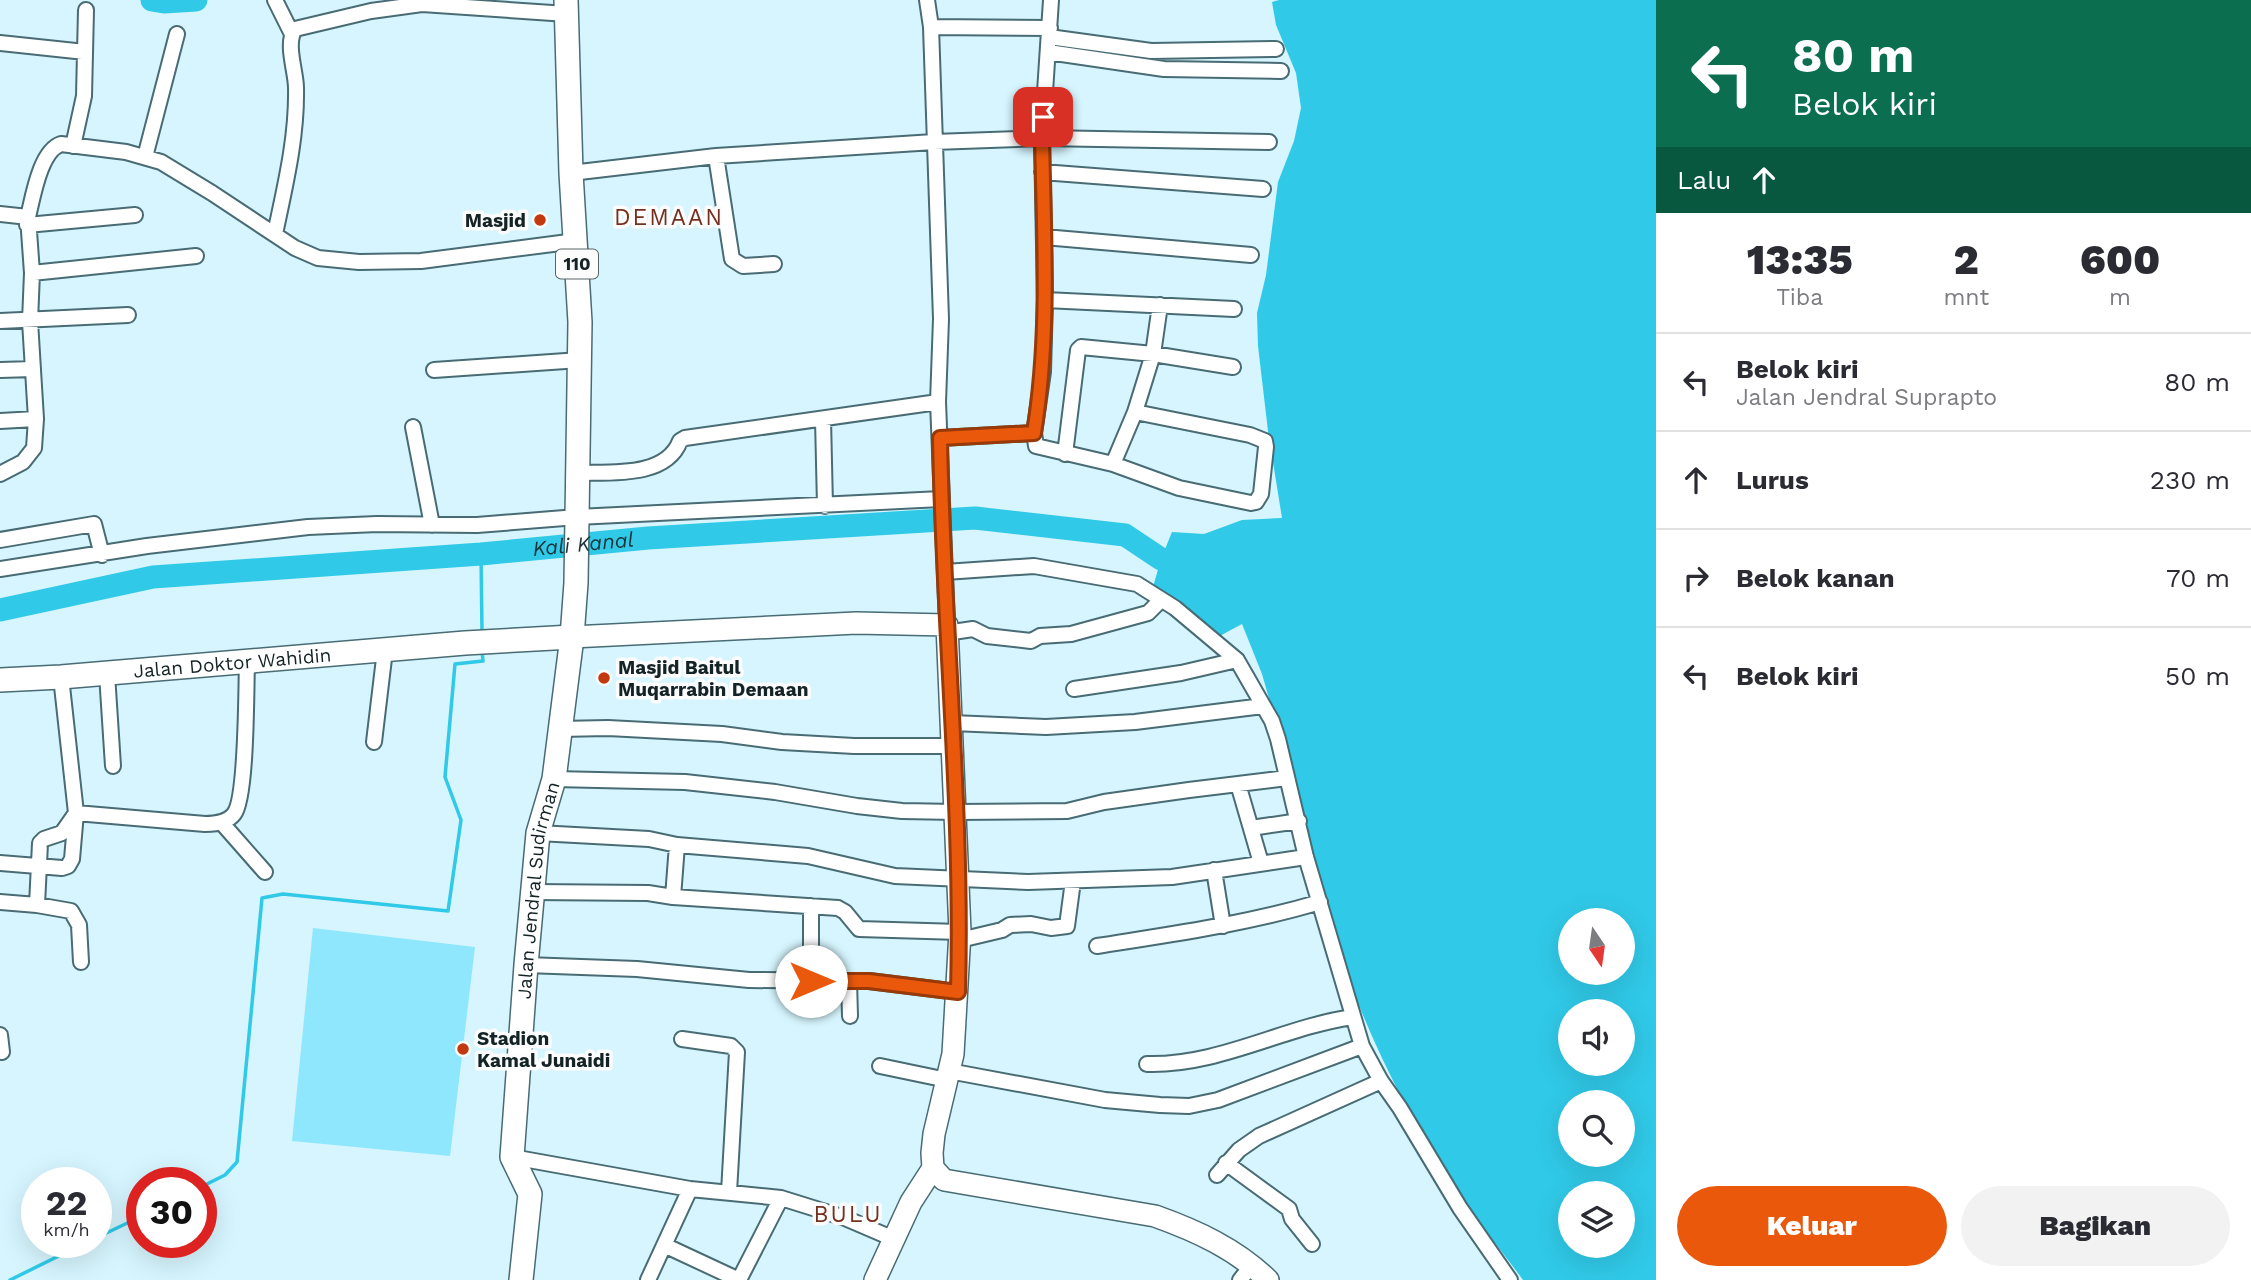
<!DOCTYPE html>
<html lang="id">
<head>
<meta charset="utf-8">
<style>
	:root { --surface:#fff; --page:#f2f2f3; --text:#2b2b33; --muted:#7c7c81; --line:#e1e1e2; --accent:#ea580c }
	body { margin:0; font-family:"Work Sans",sans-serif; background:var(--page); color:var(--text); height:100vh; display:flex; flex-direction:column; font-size:26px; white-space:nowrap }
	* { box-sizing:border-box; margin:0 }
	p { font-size:23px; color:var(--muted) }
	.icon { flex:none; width:38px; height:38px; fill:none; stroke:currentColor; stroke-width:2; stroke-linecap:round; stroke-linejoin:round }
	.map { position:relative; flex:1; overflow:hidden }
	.details { display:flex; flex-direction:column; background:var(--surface); width:595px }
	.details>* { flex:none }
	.banner { background:#0b6e4f; color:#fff; overflow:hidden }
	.needle { width:46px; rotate:167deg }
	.fabs { position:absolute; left:1558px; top:908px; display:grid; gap:14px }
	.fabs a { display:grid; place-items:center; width:77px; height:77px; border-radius:50%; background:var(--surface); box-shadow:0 7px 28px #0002; font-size:35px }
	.speed { position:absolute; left:21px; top:1167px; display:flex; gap:14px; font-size:35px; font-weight:700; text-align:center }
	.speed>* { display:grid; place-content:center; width:91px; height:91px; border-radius:50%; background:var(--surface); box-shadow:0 7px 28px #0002; line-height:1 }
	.speed small { font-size:18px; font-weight:400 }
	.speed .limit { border:10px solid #d22; background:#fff; color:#111 }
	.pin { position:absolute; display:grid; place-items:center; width:60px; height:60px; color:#fff; margin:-30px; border-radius:14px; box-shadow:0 4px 10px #0006 }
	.me { position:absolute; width:77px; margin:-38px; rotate:90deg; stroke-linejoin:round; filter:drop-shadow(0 0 5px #0008) }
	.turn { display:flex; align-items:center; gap:24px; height:147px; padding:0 21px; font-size:32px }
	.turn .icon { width:91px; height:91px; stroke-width:2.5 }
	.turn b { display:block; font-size:49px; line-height:60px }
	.then { display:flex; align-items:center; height:66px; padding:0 21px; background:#0003; gap:14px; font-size:26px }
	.eta { display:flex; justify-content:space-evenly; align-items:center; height:119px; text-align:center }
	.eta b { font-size:42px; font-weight:800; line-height:49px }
	.cta { display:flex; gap:14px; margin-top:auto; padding:14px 21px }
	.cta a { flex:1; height:80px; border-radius:42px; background:var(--accent); color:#fff; font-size:28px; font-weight:800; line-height:80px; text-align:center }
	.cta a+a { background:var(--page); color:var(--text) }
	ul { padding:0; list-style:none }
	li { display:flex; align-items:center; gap:21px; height:98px; padding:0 21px; border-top:2px solid var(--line) }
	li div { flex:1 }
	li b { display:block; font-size:26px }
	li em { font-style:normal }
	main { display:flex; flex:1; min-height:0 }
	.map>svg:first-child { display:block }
</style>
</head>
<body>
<main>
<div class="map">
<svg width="1656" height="1280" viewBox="0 0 1656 1280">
	<rect width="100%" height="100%" fill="#d6f5fe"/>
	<path fill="#8ee7fd" d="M 313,928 L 475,947 L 450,1156 L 292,1141 Z"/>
	<path fill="#30c9e8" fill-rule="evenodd" d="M 1279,0 L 1656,0 L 1656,1280 L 1523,1280 C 1499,1247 1472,1215 1450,1181 C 1412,1121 1378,1056 1353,990 L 1262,674 L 1242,624 L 1216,638 L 1153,587 L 1161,559 L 1172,532 L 1204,534 L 1242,520 L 1282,518 L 1268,431 L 1258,346 L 1257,313 L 1266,275 L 1278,182 L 1294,141 L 1301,108 L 1296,73 L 1276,25 L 1272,2 ZM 1570,920 L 1622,920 L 1622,973 L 1570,973 ZM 1570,1012 L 1622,1012 L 1622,1064 L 1570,1064 ZM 1570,1102 L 1622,1102 L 1622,1155 L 1570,1155 ZM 1570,1194 L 1622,1194 L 1622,1246 L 1570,1246 Z"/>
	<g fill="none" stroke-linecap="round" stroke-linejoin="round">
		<path stroke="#30c9e8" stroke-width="3.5" d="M 481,554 L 482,633
			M 201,1187 L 225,1175 L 237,1162 L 262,898 L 283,894 L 448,911 L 461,820 L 445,777 L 455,664 L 483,661 L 482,651
			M 96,1238 L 142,1216
			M 10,1280 L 87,1242"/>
		<g stroke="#30c9e8" stroke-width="23">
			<path d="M 152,0 L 164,2 L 196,0"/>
			<path id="s1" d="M 0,610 L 153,577 L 481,554 L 648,538 L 975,518 L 1125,535 L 1161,559"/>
		</g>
		<defs>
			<path id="street" d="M 275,0 L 292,34
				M 927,0 L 931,27 L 941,319 L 938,402 L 947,625
				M 931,27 L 1050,28
				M 1049,37 L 1151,51 L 1276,49
				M 0,43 L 85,52
				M 1048,52 L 1164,69 L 1281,71
				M 73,146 L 84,96 L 86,10
				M 716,156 L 732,259 L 743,266 L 774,264
				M 145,157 L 177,34
				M 1042,172 L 1263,189
				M 571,173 L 716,156 L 934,142 L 1042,138 L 1269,142
				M 0,214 L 28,217 C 33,197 40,151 61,144 L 126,152 L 161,162 L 212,193 L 295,248 L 318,258 L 359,262 L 421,261 L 576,241
				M 27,225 L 135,215
				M 275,234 C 285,186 297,138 296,88 C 296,71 285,44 295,29 L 371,11 L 422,4 L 567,14
				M 1044,237 L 1251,255
				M 32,273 L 196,256
				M 1045,300 L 1234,309
				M 0,321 L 128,315
				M 0,370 L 33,369
				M 434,370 L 580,360
				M 1135,412 L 1153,354 L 1160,305
				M 823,419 L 825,506
				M 0,421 L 36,419
				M 413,427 L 432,525
				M 1034,433 L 1036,446 L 1113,464 L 1135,412 L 1250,435 L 1265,441 L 1266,447 L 1261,494 L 1256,502 L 1251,503 L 1179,488 L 1113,464
				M 940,438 L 1034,433 L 1043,372 L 1045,300 L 1042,138 L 1051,0
				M 1065,454 L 1078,350 L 1081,347 L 1153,354 L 1233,367
				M 579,473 C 610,472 666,478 680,441 L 685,438 L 938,402
				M 0,474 L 23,462 L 34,448 L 36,419 L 30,321 L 32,273 L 28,217
				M 0,540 L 94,524 L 102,555
				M 0,569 L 147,546 L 308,527 L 377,524 L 477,525 L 577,517 L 941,499
				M 945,572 L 1034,566 L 1137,584 L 1175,608 L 1237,660 L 1272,721 L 1278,739 L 1306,857 L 1362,1046 L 1381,1081 L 1400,1108 L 1460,1208 L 1510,1280
				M 946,633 L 973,629 L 987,636 L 1031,641 L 1040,636 L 1071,634 L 1148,613 L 1158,603 L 1159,598
				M 107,674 L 113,766
				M 1074,689 L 1181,673 L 1237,660
				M 952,723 L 1046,727 L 1135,722 L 1263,706
				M 559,729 L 608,728 L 722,734 L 782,742 L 854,746 L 952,746
				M 374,742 L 385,650
				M 554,779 L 685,782 L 775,792 L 857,806 L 902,811 L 956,812 L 1067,811 L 1104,802 L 1189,790 L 1287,778
				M 1238,784 L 1261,863
				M 221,822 L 265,872
				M 1251,828 L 1299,821
				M 538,833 L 649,839 L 677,845 L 808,856 L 895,876 L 1028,882 L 1172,877 L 1306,857
				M 0,863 L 62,868 L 68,866 L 72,859 L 76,813 L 61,677
				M 1214,870 L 1223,926
				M 533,892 L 648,893 L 673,897 L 838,908 L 845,912 L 859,929 L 960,932
				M 673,897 L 677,845
				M 0,902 L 37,905 L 71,911 L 79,925 L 81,962
				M 37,905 L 40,843 L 44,839 L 62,833 L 76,813 L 205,824 C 215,824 227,823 234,814 C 247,798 246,688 247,662
				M 811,906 L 811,980
				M 960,940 L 1002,930 L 1010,925 L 1031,924 L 1051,928 L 1067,926 L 1073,881
				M 1097,946 C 1172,934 1247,924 1320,902
				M 526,965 L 637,969 L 749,980 L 869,981 L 958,992
				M 849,981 L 850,1016
				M 0,1035 L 2,1052
				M 682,1039 L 731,1046 L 737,1052 L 729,1192
				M 1147,1064 C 1219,1066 1283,1027 1353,1017
				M 880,1066 L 947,1080
				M 949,1071 L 1105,1100 L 1160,1105 L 1189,1106 L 1218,1100 L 1362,1046
				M 512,1157 L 690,1189 L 781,1198 L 845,1218 L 894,1239
				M 1226,1163 L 1289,1209 L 1292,1219 L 1312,1244
				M 1217,1175 L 1239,1150 L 1259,1136 L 1381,1081
				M 664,1245 L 739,1280
				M 648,1280 L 690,1189
				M 739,1280 L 781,1198
				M 1240,1280 L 1252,1265"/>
			<path id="secondary" d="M 572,637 L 856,623 L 947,625 L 960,932 L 953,1054 L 934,1134 L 932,1153 L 933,1168 L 944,1180 L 1155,1216 C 1197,1231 1236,1249 1268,1280
				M 875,1280 L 911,1202 L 933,1168"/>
			<g id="primary">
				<path id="s2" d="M 0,680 L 61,677 L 465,643 L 572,637"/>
				<path id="s3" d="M 521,1280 L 530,1194 L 512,1157 L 526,965 L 538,833 L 554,779 L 572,637 L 576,583 L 580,322 L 571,173 L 566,0"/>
			</g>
		</defs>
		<use href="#street" stroke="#486b74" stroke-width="18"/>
		<use href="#secondary" stroke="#486b74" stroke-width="24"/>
		<use href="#primary" stroke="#486b74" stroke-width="26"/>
		<use href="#street" stroke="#fff" stroke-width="14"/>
		<use href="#secondary" stroke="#fff" stroke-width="21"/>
		<use href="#primary" stroke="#fff" stroke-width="23"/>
	</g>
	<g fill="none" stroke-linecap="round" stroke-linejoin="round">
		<defs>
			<path id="route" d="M 811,981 L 869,981 L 958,992 C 963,807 943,623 940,438 L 1034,433 C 1050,335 1044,237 1042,138 L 1043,117"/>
		</defs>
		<use href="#route" stroke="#983908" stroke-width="18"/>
		<use href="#route" stroke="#ea580c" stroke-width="12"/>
	</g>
	<g fill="#c2390f" stroke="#fcfcfc" stroke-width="2.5">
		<circle cx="540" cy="220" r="7"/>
		<circle cx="604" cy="678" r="7"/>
		<circle cx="463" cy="1049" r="7"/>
	</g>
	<g text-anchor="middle" stroke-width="7" stroke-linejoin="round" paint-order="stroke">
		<rect fill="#fcfcfc" stroke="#5a6466" stroke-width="2" x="556" y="249.5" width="42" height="29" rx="5"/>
		<g font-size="18" font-weight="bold" fill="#142326">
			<text x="577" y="270">110</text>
		</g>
		<g font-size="19" font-weight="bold" fill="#142326" stroke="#fcfcfc" text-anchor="start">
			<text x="526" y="227" text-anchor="end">Masjid</text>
			<text x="618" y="674">Masjid Baitul<tspan x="618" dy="22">Muqarrabin Demaan</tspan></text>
			<text x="477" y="1045">Stadion<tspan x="477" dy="22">Kamal Junaidi</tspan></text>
		</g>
		<g font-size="19" fill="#142326" stroke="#fcfcfc">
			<text dy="7" stroke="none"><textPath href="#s2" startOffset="233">Jalan Doktor Wahidin</textPath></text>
			<text dy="7" stroke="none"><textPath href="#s3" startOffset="396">Jalan Jendral Sudirman</textPath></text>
		</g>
		<g font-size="21" font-style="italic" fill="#1b3339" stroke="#fcfcfc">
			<text dy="7" stroke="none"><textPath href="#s1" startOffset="588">Kali Kanal</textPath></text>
		</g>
		<g font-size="23" letter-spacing="2" fill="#74301f" stroke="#fcfcfc">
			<text x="669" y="225">DEMAAN</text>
			<text x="848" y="1222">BULU</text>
		</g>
	</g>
</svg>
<div class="fabs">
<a><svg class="needle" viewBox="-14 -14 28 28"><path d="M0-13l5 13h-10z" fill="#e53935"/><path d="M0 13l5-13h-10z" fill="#7c7c81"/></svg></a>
<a><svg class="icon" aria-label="sound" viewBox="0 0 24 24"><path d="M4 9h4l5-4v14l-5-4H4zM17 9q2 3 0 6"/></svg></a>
<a><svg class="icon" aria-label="search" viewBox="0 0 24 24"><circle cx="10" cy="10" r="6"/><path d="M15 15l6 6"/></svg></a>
<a><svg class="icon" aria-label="layers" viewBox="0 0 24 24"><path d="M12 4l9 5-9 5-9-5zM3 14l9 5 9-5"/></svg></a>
</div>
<div class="speed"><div>22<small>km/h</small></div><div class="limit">30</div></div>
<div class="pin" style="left:1043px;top:117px;background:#d93025"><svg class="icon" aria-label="arrive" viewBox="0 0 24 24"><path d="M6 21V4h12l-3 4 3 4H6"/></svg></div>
<svg class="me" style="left:811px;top:981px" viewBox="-20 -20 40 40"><circle r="19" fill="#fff"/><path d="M0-13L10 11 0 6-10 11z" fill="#ea580c"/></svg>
</div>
<section class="details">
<div class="banner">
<div class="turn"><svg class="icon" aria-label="left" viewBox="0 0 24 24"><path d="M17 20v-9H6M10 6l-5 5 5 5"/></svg><div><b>80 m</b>Belok kiri</div></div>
<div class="then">Lalu<svg class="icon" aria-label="ahead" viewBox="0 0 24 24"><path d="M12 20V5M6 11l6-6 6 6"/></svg></div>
</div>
<div class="eta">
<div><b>13:35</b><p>Tiba</p></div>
<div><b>2</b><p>mnt</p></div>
<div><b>600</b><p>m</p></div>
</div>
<ul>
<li><svg class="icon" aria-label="left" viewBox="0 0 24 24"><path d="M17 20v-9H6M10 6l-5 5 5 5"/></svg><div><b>Belok kiri</b><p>Jalan Jendral Suprapto</p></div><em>80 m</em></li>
<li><svg class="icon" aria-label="ahead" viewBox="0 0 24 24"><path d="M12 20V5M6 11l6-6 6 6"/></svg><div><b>Lurus</b></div><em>230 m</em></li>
<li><svg class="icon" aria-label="right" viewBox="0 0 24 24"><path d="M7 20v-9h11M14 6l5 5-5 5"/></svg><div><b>Belok kanan</b></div><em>70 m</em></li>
<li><svg class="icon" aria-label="left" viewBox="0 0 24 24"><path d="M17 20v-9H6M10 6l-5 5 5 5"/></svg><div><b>Belok kiri</b></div><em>50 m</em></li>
</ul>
<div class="cta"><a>Keluar</a><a>Bagikan</a></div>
</section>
</main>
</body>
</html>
